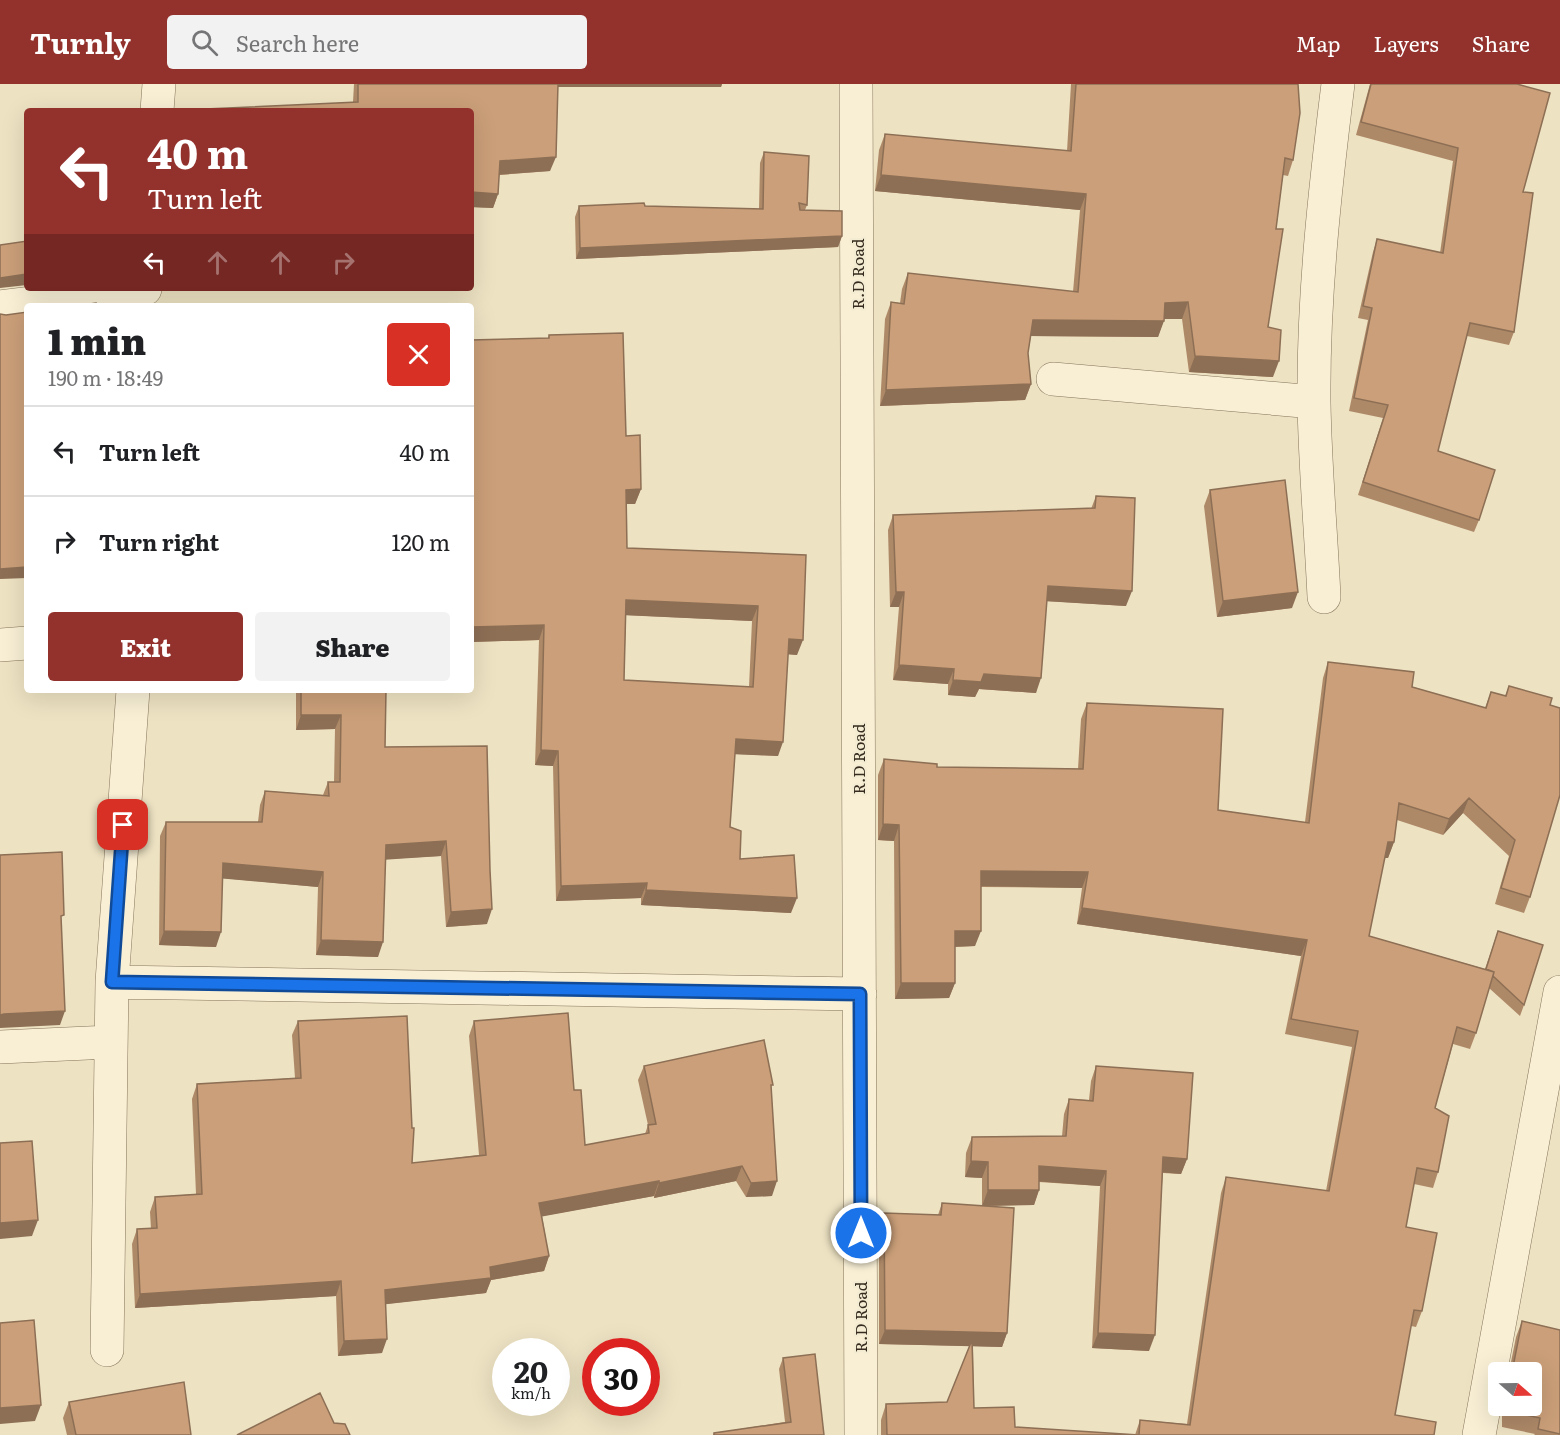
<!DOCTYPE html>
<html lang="en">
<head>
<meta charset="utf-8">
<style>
	:root { --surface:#fff; --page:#f2f2f2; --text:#202124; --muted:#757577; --line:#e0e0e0; --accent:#93312c }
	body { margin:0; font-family:Literata,serif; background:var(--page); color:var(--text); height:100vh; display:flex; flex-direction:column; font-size:22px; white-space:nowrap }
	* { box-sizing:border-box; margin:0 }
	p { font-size:20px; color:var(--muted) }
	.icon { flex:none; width:33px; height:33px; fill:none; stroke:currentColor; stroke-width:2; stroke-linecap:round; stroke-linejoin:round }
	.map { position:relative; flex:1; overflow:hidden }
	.drawer { position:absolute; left:24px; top:219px; width:450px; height:390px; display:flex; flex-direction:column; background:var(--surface); border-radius:6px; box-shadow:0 6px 24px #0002 }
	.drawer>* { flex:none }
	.hud { position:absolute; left:24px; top:24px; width:450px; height:183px; border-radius:6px; box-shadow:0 6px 24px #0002; background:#93312c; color:#fff; overflow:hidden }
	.needle { width:39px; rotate:110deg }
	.controls { position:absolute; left:1488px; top:1278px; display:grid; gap:12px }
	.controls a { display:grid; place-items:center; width:54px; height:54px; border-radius:6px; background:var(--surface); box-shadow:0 6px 24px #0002; font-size:30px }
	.speed { position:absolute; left:492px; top:1254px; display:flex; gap:12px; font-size:30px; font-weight:700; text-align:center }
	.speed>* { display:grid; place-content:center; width:78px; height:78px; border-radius:50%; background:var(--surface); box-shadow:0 6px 24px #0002; line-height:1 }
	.speed small { font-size:15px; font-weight:400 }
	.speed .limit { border:9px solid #d22; background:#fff; color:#111 }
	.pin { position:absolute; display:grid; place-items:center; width:51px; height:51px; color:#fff; margin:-26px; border-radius:12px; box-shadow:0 3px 9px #0006 }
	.me { position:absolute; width:66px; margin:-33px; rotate:0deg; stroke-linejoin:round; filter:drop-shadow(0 0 4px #0008) }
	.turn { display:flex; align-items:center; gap:21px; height:126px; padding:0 24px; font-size:27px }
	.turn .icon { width:78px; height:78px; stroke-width:2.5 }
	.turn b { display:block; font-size:42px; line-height:51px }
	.lanes { display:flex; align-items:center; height:57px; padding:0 24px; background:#0003; justify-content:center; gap:30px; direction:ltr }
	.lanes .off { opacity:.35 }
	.round { display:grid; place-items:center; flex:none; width:63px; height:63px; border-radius:6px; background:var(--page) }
	.overview { display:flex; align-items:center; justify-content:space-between; height:102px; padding:0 24px }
	h1 { font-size:36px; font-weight:800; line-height:45px }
	.button { display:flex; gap:12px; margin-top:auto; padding:12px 24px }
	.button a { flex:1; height:69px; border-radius:6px; background:var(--accent); color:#fff; font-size:24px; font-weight:800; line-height:69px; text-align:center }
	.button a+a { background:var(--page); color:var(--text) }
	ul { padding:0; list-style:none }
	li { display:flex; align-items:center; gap:18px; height:90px; padding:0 24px; border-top:2px solid var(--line) }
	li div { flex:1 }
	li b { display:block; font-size:22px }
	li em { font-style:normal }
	header { display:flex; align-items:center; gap:36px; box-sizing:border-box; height:84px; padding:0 30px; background:var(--accent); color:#fff }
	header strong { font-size:28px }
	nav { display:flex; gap:33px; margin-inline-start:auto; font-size:21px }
	.search { width:420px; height:54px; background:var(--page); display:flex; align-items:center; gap:15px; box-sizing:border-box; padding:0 21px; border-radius:6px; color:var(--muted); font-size:22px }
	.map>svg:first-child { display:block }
</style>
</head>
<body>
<header>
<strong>Turnly</strong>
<div class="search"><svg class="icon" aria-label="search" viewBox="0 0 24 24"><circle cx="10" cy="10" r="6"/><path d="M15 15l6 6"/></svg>Search here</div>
<nav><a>Map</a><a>Layers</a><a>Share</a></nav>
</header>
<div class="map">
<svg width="1560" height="1351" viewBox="0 0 1560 1351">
	<rect width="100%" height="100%" fill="#ede2c2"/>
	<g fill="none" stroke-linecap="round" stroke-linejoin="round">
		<defs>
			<path id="minor" d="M 856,0 L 861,1351
				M 157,27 L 159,0
				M 0,223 L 145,205
				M 1053,295 L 1314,318
				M 1324,513 C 1321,448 1315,383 1314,318 C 1313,212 1325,105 1338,0
				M 0,561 L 27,559
				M 112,898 L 860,910
				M 0,963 L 110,958
				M 107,1266 L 112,898 L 133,606
				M 1479,1351 L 1560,908"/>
		</defs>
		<use href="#minor" stroke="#86745a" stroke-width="34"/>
		<use href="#minor" stroke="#f8efd5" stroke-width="33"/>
	</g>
	<path fill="#ae8968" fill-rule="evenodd" d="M 354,0 L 722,0 L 721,3 L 558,3 L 550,87 L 499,91 L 498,110 L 493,124 L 471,123 L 471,27 L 353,18 Z
		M 1071,0 L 1298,0 L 1293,76 L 1288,92 L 1283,91 L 1276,145 L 1268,243 L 1273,293 L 1189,288 L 1182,235 L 1164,235 L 1158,253 L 1031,252 L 1028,269 L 1031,300 L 1025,316 L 880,322 L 885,235 L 891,218 L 900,219 L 902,205 L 908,189 L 1073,208 L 1080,126 L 875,107 L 879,66 L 885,50 L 1067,67 Z
		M 1370,0 L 1517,0 L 1523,108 L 1514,248 L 1509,261 L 1467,252 L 1438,367 L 1479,436 L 1474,448 L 1358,411 L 1383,334 L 1349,327 L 1368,236 L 1358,234 L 1373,168 L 1377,155 L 1440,169 L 1453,77 L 1356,51 Z
		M 764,68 L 807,121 L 805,126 L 842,152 L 838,163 L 576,175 L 575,133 L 579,122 L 645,122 L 759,125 L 760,79 Z
		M 549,251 L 626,352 L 641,405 L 635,420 L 626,420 L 627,464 L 806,471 L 797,571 L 788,570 L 778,672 L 735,670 L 730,743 L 740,775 L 791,829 L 641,821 L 641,814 L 556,817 L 553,682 L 535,681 L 539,556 L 471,558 L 471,256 L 548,254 ZM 626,531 L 752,537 L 749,603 L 624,596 Z
		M 1210,406 L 1292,524 L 1217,533 L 1204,422 Z
		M 1096,412 L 1126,522 L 1047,517 L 1036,609 L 979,605 L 975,613 L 948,611 L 948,600 L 893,596 L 899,523 L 890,523 L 888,446 L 893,431 L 1091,425 Z
		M 1328,578 L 1485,624 L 1491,608 L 1505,612 L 1509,602 L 1550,621 L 1530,813 L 1524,829 L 1495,820 L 1509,772 L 1463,729 L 1443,751 L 1397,736 L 1394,758 L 1388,774 L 1384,774 L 1369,852 L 1485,885 L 1498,847 L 1524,921 L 1520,932 L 1489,904 L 1476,949 L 1470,965 L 1453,960 L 1435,1024 L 1438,1088 L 1433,1104 L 1414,1100 L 1406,1143 L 1422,1227 L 1416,1243 L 1411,1242 L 1395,1331 L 1434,1351 L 881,1351 L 881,1336 L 886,1320 L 947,1318 L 970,1262 L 879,1260 L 879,1143 L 884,1129 L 938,1131 L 942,1119 L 1007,1249 L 1002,1263 L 973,1262 L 974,1324 L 1015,1343 L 1135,1351 L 1140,1336 L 1187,1340 L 1221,1109 L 1226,1093 L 1326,1107 L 1352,963 L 1285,950 L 1301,872 L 1077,840 L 1082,804 L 981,803 L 975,862 L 955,863 L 955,899 L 949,914 L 895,915 L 894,757 L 878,756 L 878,691 L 884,675 L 937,683 L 1078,685 L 1081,635 L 1087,619 L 1218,726 L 1305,738 L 1323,594 Z
		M 296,606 L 386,606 L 385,663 L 487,662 L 487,840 L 446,843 L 441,772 L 386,775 L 378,873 L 316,871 L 318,803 L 222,794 L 216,863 L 159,861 L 160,752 L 166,738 L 258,738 L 260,721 L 265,707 L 323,711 L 328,698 L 334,698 L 335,645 L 296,646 Z
		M 298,937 L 412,1079 L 479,1071 L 469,952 L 474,937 L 574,1006 L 585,1061 L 645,1050 L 648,1041 L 638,996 L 644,982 L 771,1007 L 772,1112 L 746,1113 L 736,1097 L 654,1114 L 654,1112 L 542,1132 L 549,1172 L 544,1187 L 491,1196 L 486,1209 L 385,1220 L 382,1269 L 338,1272 L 336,1212 L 135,1224 L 132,1160 L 137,1145 L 151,1145 L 150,1128 L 155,1113 L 196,1110 L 192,1015 L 197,1000 L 295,994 L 292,951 Z
		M 1096,982 L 1187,1075 L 1181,1090 L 1163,1089 L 1149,1267 L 1092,1264 L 1100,1102 L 1039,1098 L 1039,1106 L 1034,1121 L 982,1122 L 982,1094 L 965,1093 L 966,1069 L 972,1053 L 1062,1052 L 1064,1030 L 1069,1015 L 1089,1016 L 1091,997 Z
		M 1522,1237 L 1560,1246 L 1560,1351 L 1534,1351 L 1535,1350 L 1502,1343 L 1502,1329 L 1503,1322 L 1532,1322 L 1532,1288 L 1509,1288 L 1516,1253 Z
		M 783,1274 L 824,1351 L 713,1351 L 714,1349 L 785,1338 L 779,1285 Z
		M 69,1318 L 191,1351 L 67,1351 L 63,1334 Z"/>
	<path fill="#8d6f55" d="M 555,0 L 722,0 L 721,3 L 554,3 Z
		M 556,73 L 550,87 L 495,91 L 500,77 Z
		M 881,91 L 1086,110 L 1080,126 L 875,107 Z
		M 471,108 L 498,110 L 493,124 L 471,123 Z
		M 842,152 L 838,163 L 576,175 L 580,164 Z
		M 27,190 L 27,201 L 0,204 L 0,194 Z
		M 1188,218 L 1182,235 L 1159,235 L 1165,219 Z
		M 1033,236 L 1164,237 L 1158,253 L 1027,252 Z
		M 1195,272 L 1279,277 L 1273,293 L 1189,288 Z
		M 1031,300 L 1025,316 L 880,322 L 886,306 Z
		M 641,405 L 635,420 L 620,420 L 626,406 Z
		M 27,483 L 27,494 L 0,495 L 0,485 Z
		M 1048,502 L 1132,507 L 1126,522 L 1043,517 Z
		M 896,508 L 904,508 L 899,523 L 890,523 Z
		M 1298,508 L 1292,524 L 1217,533 L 1223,517 Z
		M 626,516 L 758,522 L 752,537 L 621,531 Z
		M 544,541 L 539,556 L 471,558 L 471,543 Z
		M 789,555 L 803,556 L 797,571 L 784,570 Z
		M 899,581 L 954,585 L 948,600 L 893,596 Z
		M 984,590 L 1041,594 L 1036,609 L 979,605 L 975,613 L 948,611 L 953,596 Z
		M 301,631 L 341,631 L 335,645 L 296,646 Z
		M 736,655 L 783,658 L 778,672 L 731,670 Z
		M 541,666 L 558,667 L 553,682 L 535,681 Z
		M 1469,714 L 1463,729 L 1443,751 L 1449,735 Z
		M 883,740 L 899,741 L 894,757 L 878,756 Z
		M 446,757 L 441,772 L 381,776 L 386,761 Z
		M 1388,758 L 1394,758 L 1388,774 L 1382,774 Z
		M 223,779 L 323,788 L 318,803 L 217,794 Z
		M 981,787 L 1088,788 L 1082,804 L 975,802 Z
		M 647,799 L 641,814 L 556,817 L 561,802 Z
		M 646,806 L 797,814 L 791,829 L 641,821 Z
		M 1082,824 L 1307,856 L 1301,872 L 1077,840 Z
		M 492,825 L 487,840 L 446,843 L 451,828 Z
		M 164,847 L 221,848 L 216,863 L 159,861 Z
		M 955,847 L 981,847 L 975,862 L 949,863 Z
		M 321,856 L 383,858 L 378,873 L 316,871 Z
		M 901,899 L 955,899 L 949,914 L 895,915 Z
		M 65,927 L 60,941 L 0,944 L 0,931 L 4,930 Z
		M 1163,1073 L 1187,1075 L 1181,1090 L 1158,1088 Z
		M 971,1077 L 988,1078 L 982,1094 L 965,1093 Z
		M 742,1082 L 736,1097 L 654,1114 L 659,1099 Z
		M 1039,1082 L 1106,1087 L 1100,1102 L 1033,1097 Z
		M 659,1097 L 654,1112 L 534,1134 L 539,1119 Z
		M 777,1097 L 772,1112 L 746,1113 L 751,1099 Z
		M 988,1106 L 1039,1106 L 1034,1121 L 982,1122 Z
		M 38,1136 L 32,1152 L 0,1155 L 0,1139 Z
		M 549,1172 L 544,1187 L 491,1196 L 486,1209 L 379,1221 L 385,1206 L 490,1183 Z
		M 341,1197 L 336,1212 L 135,1224 L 140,1210 Z
		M 885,1246 L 1007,1249 L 1002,1263 L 879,1260 Z
		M 1098,1249 L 1155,1251 L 1149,1267 L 1092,1264 Z
		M 387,1255 L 382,1269 L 338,1272 L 344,1257 Z
		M 41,1321 L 35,1337 L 0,1340 L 0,1324 Z"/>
	<path fill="#ca9f79" stroke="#8d6f55" stroke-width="1.5" fill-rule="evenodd" d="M 358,0 L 558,0 L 556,73 L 500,77 L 498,110 L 471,108 L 471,27 L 183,27 L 183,26 L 358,18 Z
		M 1076,0 L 1298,0 L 1300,29 L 1293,76 L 1285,74 L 1276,145 L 1283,145 L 1268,243 L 1281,246 L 1279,277 L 1195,272 L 1188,218 L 1165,219 L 1164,237 L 1033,236 L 1028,269 L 1031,300 L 886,306 L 891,218 L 904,220 L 908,189 L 1078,208 L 1086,110 L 881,91 L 885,50 L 1071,67 Z
		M 1371,0 L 1517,0 L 1550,9 L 1523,108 L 1533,109 L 1514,248 L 1470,239 L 1438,367 L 1495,386 L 1479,436 L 1363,398 L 1388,321 L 1354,314 L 1372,224 L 1363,222 L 1377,155 L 1443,169 L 1458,64 L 1361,38 Z
		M 764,68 L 809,72 L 807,121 L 799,119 L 800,126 L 842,127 L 842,152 L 580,164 L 579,122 L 644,119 L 645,122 L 763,125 Z
		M 27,157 L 27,190 L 0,194 L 0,161 Z
		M 96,219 L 96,222 L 75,222 Z
		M 27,228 L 27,483 L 0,485 L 0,230 L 6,231 Z
		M 623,249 L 626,352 L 640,351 L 641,405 L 626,406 L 627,464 L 806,471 L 803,556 L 789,555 L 783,658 L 736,655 L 730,743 L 741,747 L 740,775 L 794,771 L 797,814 L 646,806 L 647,799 L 561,802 L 558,667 L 541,666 L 544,541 L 471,543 L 471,256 L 549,254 L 549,251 ZM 626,516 L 758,522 L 753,603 L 624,596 Z
		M 1285,396 L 1298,508 L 1223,517 L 1210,406 Z
		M 1096,412 L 1135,414 L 1132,507 L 1048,502 L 1041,594 L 984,590 L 981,598 L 953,596 L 954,585 L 899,581 L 904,508 L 896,508 L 893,431 L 1095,424 Z
		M 1328,578 L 1414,588 L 1412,603 L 1486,624 L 1491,608 L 1506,612 L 1509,602 L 1552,614 L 1550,621 L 1560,624 L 1560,711 L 1530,813 L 1501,804 L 1515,756 L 1469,714 L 1449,735 L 1399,719 L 1394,758 L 1388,758 L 1369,852 L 1494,888 L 1476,949 L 1457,943 L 1435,1024 L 1449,1032 L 1438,1088 L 1417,1084 L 1406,1143 L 1437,1149 L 1422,1227 L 1414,1226 L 1395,1331 L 1436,1338 L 1434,1351 L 887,1351 L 886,1320 L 947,1318 L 972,1256 L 974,1324 L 1014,1323 L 1015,1343 L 1139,1351 L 1140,1336 L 1190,1341 L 1226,1093 L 1329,1107 L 1358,947 L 1291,935 L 1307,856 L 1082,824 L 1088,788 L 981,787 L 981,847 L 955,847 L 955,899 L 901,899 L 899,741 L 883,740 L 884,675 L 937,680 L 937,683 L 1083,685 L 1087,619 L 1223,625 L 1218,726 L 1309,739 Z
		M 301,606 L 386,606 L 385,663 L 487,662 L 490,786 L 492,825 L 451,828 L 446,757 L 386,761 L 383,858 L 321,856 L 323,788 L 223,779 L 221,848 L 164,847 L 166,738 L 262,738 L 265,707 L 329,712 L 328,698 L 340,698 L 341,631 L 301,631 Z
		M 62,768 L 64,831 L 61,832 L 65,927 L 4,930 L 0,931 L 0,771 Z
		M 1498,847 L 1543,861 L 1524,921 L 1493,892 L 1494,888 L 1486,885 Z
		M 568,929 L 574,1006 L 581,1006 L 585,1061 L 649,1049 L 648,1041 L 656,1040 L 644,982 L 764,956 L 773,1001 L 771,1001 L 777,1097 L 751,1099 L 742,1082 L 659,1099 L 659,1097 L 539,1119 L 549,1172 L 490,1183 L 491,1194 L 385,1206 L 387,1255 L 344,1257 L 341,1197 L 140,1210 L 137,1145 L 157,1144 L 155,1113 L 202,1110 L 197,1000 L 301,994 L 298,937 L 407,932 L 412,1044 L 414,1044 L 412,1079 L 486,1071 L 474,937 Z
		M 1096,982 L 1193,989 L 1187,1075 L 1163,1073 L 1155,1251 L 1098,1249 L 1106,1087 L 1039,1082 L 1039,1106 L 988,1106 L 988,1078 L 971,1077 L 972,1053 L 1066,1052 L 1069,1015 L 1093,1017 Z
		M 32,1057 L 38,1136 L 0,1139 L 0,1059 Z
		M 942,1119 L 1014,1124 L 1007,1249 L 885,1246 L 884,1129 L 941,1131 Z
		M 34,1236 L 41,1321 L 0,1324 L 0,1239 Z
		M 1522,1237 L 1560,1246 L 1560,1350 L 1538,1345 L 1540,1334 L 1508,1327 L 1508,1322 L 1532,1322 L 1532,1288 L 1512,1288 Z
		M 815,1270 L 824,1351 L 714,1351 L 714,1349 L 791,1338 L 783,1274 Z
		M 184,1298 L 191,1351 L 76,1351 L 69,1318 Z
		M 320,1309 L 334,1339 L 345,1340 L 350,1351 L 237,1351 Z"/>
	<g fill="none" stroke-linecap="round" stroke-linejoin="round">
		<defs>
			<path id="route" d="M 123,741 L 112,898 L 860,910 L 861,1149"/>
		</defs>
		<use href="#route" stroke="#114b97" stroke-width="15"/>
		<use href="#route" stroke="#1a73e8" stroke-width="10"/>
	</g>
	<g text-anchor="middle" stroke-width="4.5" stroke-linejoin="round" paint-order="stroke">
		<g font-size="16" fill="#362b1e" stroke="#f4ecd2">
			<text transform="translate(858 190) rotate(-90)" y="6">R.D Road</text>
			<text transform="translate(859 675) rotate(-90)" y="6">R.D Road</text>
			<text transform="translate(861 1233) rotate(-90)" y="6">R.D Road</text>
		</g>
	</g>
</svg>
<div class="controls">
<a><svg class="needle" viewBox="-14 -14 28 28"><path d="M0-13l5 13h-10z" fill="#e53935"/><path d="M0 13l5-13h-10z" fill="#757577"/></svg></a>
</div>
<div class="speed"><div>20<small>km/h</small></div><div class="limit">30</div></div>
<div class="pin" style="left:123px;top:741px;background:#d93025"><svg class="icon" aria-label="arrive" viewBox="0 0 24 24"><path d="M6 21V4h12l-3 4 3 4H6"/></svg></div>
<svg class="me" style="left:861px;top:1149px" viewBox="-20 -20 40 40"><circle r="17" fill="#1a73e8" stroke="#fff" stroke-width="3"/><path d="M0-11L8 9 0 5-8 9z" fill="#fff"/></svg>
<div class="hud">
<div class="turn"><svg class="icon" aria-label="left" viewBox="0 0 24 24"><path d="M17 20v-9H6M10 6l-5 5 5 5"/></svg><div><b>40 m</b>Turn left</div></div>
<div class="lanes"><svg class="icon" aria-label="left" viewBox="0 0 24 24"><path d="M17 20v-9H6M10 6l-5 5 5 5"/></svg><svg class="icon off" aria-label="ahead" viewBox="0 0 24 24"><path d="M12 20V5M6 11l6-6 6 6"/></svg><svg class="icon off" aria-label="ahead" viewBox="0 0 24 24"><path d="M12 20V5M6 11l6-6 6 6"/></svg><svg class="icon off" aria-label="right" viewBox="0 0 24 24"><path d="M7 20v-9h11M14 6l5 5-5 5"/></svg></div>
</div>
<section class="drawer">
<div class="overview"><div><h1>1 min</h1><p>190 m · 18:49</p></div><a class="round" style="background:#d93025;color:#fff"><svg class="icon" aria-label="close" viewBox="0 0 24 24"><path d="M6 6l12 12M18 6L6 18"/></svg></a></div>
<ul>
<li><svg class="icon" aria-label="left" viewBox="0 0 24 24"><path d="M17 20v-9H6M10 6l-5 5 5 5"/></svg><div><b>Turn left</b></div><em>40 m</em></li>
<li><svg class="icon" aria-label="right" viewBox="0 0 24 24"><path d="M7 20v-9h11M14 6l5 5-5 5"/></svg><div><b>Turn right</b></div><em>120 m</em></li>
</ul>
<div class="button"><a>Exit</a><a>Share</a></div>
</section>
</div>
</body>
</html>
